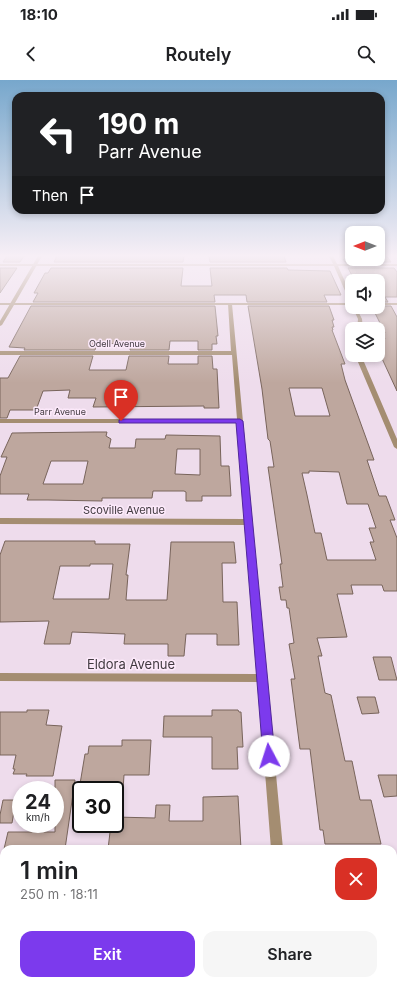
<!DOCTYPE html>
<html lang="en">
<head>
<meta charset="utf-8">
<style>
	:root { --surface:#fff; --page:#f6f6f6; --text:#202124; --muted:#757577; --accent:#7c3aed }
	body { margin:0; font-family:Inter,sans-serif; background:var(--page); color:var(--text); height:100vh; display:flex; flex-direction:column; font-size:15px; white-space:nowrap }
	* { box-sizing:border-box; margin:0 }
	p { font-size:13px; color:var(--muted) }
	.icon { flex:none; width:22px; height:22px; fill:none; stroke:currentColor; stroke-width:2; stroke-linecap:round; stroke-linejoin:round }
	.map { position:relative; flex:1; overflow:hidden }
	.side { position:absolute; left:0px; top:765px; width:397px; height:140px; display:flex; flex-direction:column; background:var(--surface); border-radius:12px 12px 0 0; box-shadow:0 2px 6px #0003 }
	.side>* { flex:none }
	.guide { position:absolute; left:12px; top:12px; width:373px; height:122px; border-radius:12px; box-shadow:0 2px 6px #0003; background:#202124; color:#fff; overflow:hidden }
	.needle { width:26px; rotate:270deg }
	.tools { position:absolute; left:345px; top:146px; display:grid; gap:8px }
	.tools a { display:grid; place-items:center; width:40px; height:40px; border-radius:8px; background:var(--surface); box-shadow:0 2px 6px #0003; font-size:20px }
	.speed { position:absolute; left:12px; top:701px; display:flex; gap:8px; font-size:20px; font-weight:700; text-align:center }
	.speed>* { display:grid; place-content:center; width:52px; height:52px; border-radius:50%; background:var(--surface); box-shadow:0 2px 6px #0003; line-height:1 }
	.speed small { font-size:10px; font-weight:400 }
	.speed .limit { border:2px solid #111; border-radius:6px; background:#fff; color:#111 }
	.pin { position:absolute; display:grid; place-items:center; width:34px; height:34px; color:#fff; margin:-41px -17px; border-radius:50% 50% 50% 0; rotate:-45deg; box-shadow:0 0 4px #0007 }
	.pin .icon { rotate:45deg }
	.me { position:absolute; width:44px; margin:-22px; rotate:355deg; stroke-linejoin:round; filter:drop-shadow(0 0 3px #0008) }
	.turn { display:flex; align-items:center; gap:14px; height:84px; padding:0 20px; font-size:18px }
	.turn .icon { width:52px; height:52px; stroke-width:2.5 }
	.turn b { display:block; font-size:28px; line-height:34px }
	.then { display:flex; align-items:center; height:38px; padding:0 20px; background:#0003; gap:8px; font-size:15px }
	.round { display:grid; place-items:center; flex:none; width:42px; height:42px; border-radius:12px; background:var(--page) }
	.overview { display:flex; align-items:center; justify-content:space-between; height:68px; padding:0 20px }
	h1 { font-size:24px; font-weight:600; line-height:30px }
	.action { display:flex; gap:8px; margin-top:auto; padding:8px 20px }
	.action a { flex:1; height:46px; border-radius:12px; background:var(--accent); color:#fff; font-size:16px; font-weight:600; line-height:46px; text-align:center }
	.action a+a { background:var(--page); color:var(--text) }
	.status { display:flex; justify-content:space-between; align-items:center; height:28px; padding:0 20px; background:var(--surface); direction:ltr }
	.status svg { height:11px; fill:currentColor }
	header { display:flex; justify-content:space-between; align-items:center; height:52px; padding:0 20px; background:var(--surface); font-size:18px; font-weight:600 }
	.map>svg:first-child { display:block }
</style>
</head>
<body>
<div class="status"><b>18:10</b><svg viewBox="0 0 49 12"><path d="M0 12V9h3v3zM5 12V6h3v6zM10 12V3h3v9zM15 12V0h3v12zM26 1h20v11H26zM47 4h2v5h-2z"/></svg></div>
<header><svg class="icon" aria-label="back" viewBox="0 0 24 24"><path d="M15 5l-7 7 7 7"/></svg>Routely<svg class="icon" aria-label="search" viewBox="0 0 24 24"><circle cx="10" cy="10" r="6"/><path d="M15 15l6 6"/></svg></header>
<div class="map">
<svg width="397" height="905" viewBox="0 0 397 905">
	<rect width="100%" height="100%" fill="#eedcec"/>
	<path fill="#bea79e" stroke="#78645b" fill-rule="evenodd" d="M 7,176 L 24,176 L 20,182 L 3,182 Z
		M 57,176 L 184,176 L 183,182 L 54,182 Z
		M 209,176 L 284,176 L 286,182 L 210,182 Z
		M 378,176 L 387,176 L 391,182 L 345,182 L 343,179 L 378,179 Z
		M 0,188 L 17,188 L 0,213 Z
		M 51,188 L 183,188 L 181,206 L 212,206 L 210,188 L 287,188 L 288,190 L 330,191 L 341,215 L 324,215 L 327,222 L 247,222 L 246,215 L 214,215 L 215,222 L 33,222 L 38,213 L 34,213 L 45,193 L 48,193 Z
		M 348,188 L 394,188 L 397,192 L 397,217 L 385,217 L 388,222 L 378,222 L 378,201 L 355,201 Z
		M 31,226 L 215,226 L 218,256 L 216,256 L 217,264 L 212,264 L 212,270 L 198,270 L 198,261 L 170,261 L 169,270 L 130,270 L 131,264 L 97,263 L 95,270 L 24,270 L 25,268 L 9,267 Z
		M 248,226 L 329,226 L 334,240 L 332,240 L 334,247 L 332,247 L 333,250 L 332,250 L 345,284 L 341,284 L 345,300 L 374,380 L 367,380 L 379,416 L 386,416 L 395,440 L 390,440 L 397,458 L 397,511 L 384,511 L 382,505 L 351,505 L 353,514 L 337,514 L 347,557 L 317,558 L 322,576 L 318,576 L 325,613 L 331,615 L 345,681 L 352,681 L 360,720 L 371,720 L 381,764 L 325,764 L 323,750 L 320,750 L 310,669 L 300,669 L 291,599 L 295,599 L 289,564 L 294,563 L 289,528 L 287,528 L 286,520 L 281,520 L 279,507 L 283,507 L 280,484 L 282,484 L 268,387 L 274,387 L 270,361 L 268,359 L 262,309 ZM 289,308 L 322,308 L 330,336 L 295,336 ZM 309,391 L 339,392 L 347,424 L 368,424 L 376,448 L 369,448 L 374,462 L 370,462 L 376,480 L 327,480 L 321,453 L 315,453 L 307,415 L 302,393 L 309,393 Z
		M 391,226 L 397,237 L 397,311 L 379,272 L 383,273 L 381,266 L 383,267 L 379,259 L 385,259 L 382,253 L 385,253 L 375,233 L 378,233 L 378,226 Z
		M 20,276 L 93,276 L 89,290 L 126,290 L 129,276 L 169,276 L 168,284 L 198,284 L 198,276 L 212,276 L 213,289 L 217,289 L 219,328 L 204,328 L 204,326 L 93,327 L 96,318 L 68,318 L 70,310 L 43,311 L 36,330 L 10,330 L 7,338 L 0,338 L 0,298 L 8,298 Z
		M 94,352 L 107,352 L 106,356 L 111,359 L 109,368 L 135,368 L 136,359 L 165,359 L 166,355 L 220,356 L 221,386 L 229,386 L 231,416 L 202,416 L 202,421 L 186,421 L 186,412 L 184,411 L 153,411 L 152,418 L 102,418 L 102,421 L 48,420 L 27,420 L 29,414 L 0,414 L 0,396 L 7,377 L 1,377 L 12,353 ZM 177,369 L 200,369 L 200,395 L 175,394 ZM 51,381 L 88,381 L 83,404 L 43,404 Z
		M 5,461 L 95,461 L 95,464 L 130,464 L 126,495 L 128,495 L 126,520 L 167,520 L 171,462 L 234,462 L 236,483 L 222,483 L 223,522 L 237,522 L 239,565 L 217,565 L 217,554 L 186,554 L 184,576 L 168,576 L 168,564 L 124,564 L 125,554 L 72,552 L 70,564 L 44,564 L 49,541 L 0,542 L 0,475 ZM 90,484 L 113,484 L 109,519 L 53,519 L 60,486 L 90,486 Z
		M 373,577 L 391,577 L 397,600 L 379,600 Z
		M 357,617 L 375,617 L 379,633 L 362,634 Z
		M 27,630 L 49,630 L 46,645 L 62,646 L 53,696 L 26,696 L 27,694 L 13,694 L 15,689 L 13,689 L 16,675 L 0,675 L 0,632 L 27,632 Z
		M 212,630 L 238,630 L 239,632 L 241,632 L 243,667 L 237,667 L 238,689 L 212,689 L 212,657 L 163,657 L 164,636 L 212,636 Z
		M 122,660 L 151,660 L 149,695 L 124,695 L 123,710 L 79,710 L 85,674 L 88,674 L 89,666 L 122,666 Z
		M 378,695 L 397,695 L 397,716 L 384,717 Z
		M 55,700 L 75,700 L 65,769 L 4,769 L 8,752 L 55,752 Z
		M 238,716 L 241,769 L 108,769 L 111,744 L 115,744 L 115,737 L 155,738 L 156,725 L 170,725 L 169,741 L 203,741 L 203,717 Z
		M 3,720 L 16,720 L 12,743 L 0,743 L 0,735 Z"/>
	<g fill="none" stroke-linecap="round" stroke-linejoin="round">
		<path fill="#a48d71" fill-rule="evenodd" d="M 246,901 L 260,901 L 260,905 L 246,905 Z"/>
		<path fill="#a48d71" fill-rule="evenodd" d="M 329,176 L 333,176 L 337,184 L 397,184 L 397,186 L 338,186 L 352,217 L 352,223 L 350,222 L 334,186 L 0,186 L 0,184 L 333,184 Z
			M 0,223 L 12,223 L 14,224 L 12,225 L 0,225 Z
			M 230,223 L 232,224 L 283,769 L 271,769 L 258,602 L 0,601 L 0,593 L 257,594 L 245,445 L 0,444 L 0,438 L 245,439 L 237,343 L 0,343 L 0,339 L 237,339 L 232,275 L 0,275 L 0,271 L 231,271 L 228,224 Z
			M 352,226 L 356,227 L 362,239 L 363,249 L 357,249 L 358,239 Z
			M 355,275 L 361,275 L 397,359 L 397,369 L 394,367 Z"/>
		<path fill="#a48d71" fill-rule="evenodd" d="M 38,176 L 42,176 L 15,223 L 352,223 L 352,225 L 14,225 L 2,245 L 0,246 L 0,241 Z
			M 378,223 L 397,223 L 397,225 L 378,225 Z
			M 0,878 L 4,878 L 4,892 L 0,892 Z
			M 393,879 L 397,879 L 397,893 L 393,893 Z"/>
	</g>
	<linearGradient id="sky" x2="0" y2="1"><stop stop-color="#77a7cc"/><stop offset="0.58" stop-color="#f7eff6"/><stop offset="1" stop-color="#f7eff6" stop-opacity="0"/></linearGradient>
	<rect width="397" height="303" fill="url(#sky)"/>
	<path fill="#7c3aed" stroke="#51269a" d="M 121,339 L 240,339 L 243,341 L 275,676 L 274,680 L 269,682 L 264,680 L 263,676 L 236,343 L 119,343 L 119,340 Z"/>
	<g text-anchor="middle" stroke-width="3" stroke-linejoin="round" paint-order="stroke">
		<g font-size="9" fill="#413a40" stroke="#fce9fa">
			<text x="117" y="267">Odell Avenue</text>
			<text x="60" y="335">Parr Avenue</text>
		</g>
		<g font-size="11" fill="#413a40" stroke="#fce9fa">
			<text x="124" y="434">Scoville Avenue</text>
		</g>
		<g font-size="13" fill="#413a40" stroke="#fce9fa">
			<text x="131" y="589">Eldora Avenue</text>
		</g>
	</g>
</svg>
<div class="tools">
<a><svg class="needle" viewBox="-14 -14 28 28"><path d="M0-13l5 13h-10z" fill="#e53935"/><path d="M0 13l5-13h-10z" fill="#757577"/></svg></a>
<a><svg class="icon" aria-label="sound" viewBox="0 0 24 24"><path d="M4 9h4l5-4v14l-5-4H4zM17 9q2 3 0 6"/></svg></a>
<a><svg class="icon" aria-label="layers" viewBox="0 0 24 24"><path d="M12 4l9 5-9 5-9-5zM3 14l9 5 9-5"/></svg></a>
</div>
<div class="speed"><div>24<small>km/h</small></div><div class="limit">30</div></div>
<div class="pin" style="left:121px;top:341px;background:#d93025"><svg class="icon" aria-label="arrive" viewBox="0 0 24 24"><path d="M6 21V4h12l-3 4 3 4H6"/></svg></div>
<svg class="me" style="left:269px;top:676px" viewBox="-20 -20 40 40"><circle r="19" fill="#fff"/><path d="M0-13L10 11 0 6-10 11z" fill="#7c3aed"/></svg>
<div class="guide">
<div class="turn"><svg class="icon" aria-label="left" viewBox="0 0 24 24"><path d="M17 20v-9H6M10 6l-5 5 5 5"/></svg><div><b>190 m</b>Parr Avenue</div></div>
<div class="then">Then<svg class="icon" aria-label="arrive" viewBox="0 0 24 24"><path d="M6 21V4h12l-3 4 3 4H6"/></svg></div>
</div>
<section class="side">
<div class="overview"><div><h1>1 min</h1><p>250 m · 18:11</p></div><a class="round" style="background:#d93025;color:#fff"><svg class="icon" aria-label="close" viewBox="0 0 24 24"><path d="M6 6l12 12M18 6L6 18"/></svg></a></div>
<div class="action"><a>Exit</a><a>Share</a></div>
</section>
</div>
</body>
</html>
